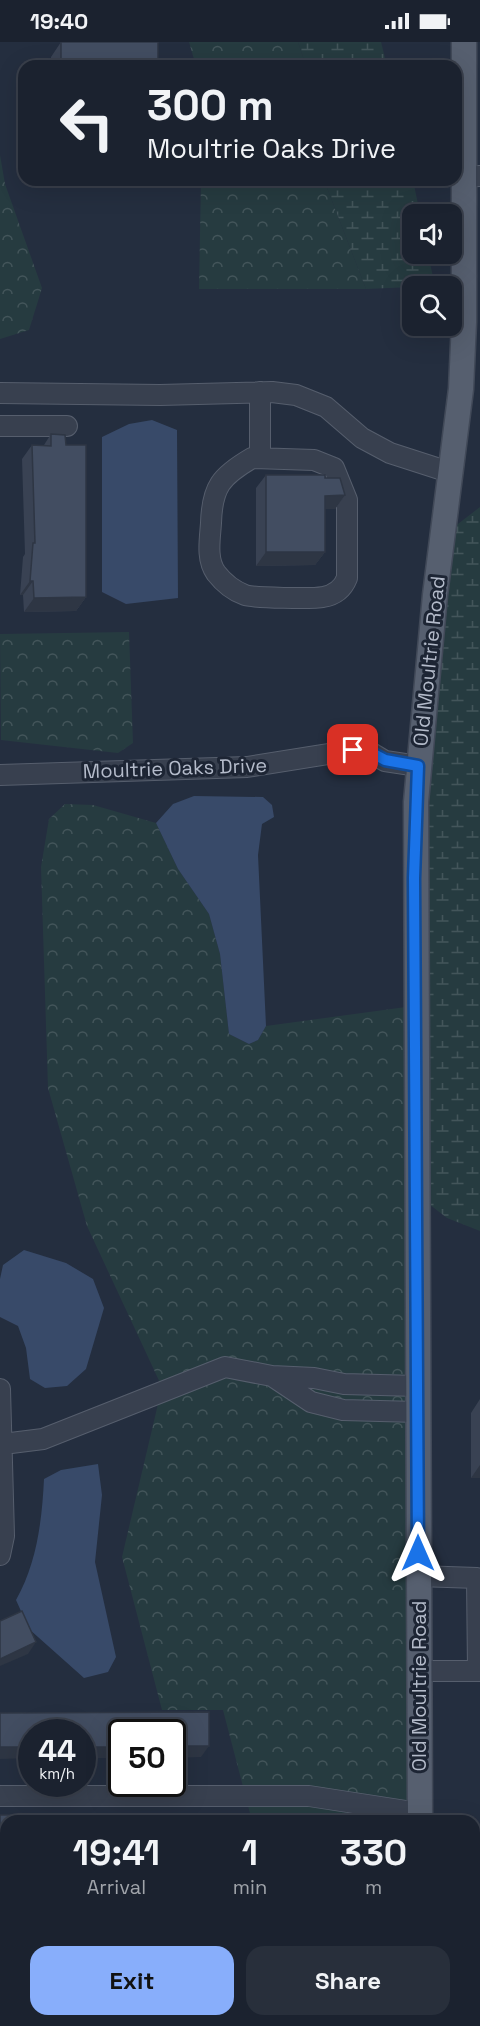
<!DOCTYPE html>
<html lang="en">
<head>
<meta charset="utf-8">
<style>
	:root { --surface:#1b222f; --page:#282f3b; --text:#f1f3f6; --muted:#a0a4aa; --line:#393f4b; --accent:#88aefb }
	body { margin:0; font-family:"Space Grotesk",sans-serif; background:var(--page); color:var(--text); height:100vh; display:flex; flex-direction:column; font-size:22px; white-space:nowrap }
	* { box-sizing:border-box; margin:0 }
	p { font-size:20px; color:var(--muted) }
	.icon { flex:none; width:33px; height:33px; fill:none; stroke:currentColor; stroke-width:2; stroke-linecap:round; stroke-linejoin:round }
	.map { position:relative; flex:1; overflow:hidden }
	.drawer { position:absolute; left:0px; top:1773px; width:480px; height:212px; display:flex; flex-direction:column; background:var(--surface); border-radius:18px 18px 0 0; box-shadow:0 6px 24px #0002,0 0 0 2px var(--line) }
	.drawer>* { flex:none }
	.guide { position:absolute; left:18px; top:18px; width:444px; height:126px; border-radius:18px; box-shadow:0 6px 24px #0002,0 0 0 2px var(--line); background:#1b222f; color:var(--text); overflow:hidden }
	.buttons { position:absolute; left:402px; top:162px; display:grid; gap:12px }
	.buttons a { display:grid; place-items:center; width:60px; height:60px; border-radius:12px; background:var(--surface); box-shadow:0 6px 24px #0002,0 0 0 2px var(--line); font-size:30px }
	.speed { position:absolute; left:18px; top:1677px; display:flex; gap:12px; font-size:30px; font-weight:700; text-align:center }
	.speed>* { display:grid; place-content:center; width:78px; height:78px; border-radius:50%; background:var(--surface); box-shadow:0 6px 24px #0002,0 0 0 2px var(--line); line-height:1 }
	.speed small { font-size:15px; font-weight:400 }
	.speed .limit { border:3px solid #111; border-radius:9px; background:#fff; color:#111 }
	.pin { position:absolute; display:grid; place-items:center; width:51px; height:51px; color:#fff; margin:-26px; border-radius:12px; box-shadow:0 3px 9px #0006 }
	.me { position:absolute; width:66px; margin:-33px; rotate:0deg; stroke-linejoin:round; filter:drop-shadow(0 0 4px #0008) }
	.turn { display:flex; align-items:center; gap:21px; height:126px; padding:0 30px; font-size:27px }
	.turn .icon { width:78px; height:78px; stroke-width:2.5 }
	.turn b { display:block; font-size:42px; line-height:51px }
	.eta { display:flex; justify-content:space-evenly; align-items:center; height:102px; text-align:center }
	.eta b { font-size:36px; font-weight:600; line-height:42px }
	.action { display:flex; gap:12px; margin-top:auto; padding:12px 30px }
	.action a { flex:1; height:69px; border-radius:18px; background:var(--accent); color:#111; font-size:24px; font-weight:600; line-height:69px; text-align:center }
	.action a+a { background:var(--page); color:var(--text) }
	.status { display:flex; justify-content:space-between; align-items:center; height:42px; padding:0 30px; background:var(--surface); direction:ltr }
	.status svg { height:16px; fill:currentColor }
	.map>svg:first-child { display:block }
</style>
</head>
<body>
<div class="status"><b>19:40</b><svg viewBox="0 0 49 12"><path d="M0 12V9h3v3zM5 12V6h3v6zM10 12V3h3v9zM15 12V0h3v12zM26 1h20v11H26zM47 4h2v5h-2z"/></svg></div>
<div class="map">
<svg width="480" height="1984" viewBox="0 0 480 1984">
	<defs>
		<pattern id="forest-crowns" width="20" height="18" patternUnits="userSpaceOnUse" patternTransform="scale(1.5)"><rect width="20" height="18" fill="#263b40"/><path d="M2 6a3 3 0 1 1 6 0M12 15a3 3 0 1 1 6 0" fill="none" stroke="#43555a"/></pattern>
		<pattern id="wetland-marsh" width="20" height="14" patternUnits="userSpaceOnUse" patternTransform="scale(1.5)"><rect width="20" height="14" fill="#263b40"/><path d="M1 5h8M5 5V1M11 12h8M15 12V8" fill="none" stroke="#43555a"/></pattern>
	</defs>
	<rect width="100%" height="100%" fill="#242e3f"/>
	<path fill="url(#forest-crowns)" d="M 189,0 L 298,0 L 306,24 L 196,24 Z
		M 0,113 L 5,142 L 42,246 L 29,288 L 0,297 Z
		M 201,138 L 324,138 L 366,247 L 199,247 Z
		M 129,590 L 133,701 L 118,711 L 1,698 L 0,592 Z
		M 65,762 L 93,763 L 156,781 L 178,827 L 209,872 L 220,912 L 229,992 L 249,1002 L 258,998 L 266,984 L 406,965 L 411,1779 L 252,1779 L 223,1668 L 162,1668 L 122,1515 L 162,1345 L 87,1184 L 48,1046 L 41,825 L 49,777 Z
		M 474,1840 L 480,1840 L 480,1984 L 430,1984 L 430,1979 L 474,1978 Z"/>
	<path fill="url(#wetland-marsh)" d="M 298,0 L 381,0 L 387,24 L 306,24 Z
		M 324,138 L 413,138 L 420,172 L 412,172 L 412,212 L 428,212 L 435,244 L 366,247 Z
		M 480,465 L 480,1189 L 447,1176 L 425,1159 L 425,761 L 454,485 Z"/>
	<path fill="#384a69" d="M 152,378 L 177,388 L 178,556 L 126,562 L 102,550 L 102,395 L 129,382 Z
		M 194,754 L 263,755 L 272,763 L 274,775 L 262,782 L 258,813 L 266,984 L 258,998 L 249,1002 L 229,992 L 220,912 L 209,872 L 178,827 L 156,781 L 173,762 Z
		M 24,1208 L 66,1221 L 93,1237 L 104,1266 L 86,1327 L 67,1344 L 45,1346 L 30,1337 L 26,1306 L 18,1284 L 0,1275 L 0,1237 L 3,1223 Z
		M 98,1422 L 102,1453 L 95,1520 L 116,1615 L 108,1630 L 84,1636 L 29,1587 L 16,1558 C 37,1521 42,1478 44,1437 L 61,1428 Z"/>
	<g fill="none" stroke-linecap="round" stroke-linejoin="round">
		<defs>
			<path id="minor" d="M 464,135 L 480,134
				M 0,351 L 160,353 L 272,350 L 296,353 L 326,365 L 362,396 L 390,411 L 452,431
				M 0,384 L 67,384
				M 252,416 L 314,418 L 334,426 L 347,458 L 347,536 C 343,546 335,553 323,555 C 314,557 253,556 245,553 C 234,549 223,540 216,531 C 206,517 210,497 211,481 C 212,445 221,434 252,416 Z
				M 260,416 L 260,350
				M 0,733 L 247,725 L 353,708 L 370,710 L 385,719 L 418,724
				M 272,1334 L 311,1360 L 343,1368 L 417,1370
				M 0,1347 L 4,1494 L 0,1513
				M 3,1402 L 43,1397 L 225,1325 L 272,1334 L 314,1336 L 344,1342 L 417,1344
				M 418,1534 L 477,1536 L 478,1629
				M 419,1629 L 480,1629
				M 0,1754 L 309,1754 L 419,1771
				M 0,1929 L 6,1929"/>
			<path id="major" d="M 420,1779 L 416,760 L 435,553 L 461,347 L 464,280 L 464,0
				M 421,1978 L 421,1984"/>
		</defs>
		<use href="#minor" stroke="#565e6d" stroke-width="22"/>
		<use href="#major" stroke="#414958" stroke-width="27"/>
		<use href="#minor" stroke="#38404f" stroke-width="20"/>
		<use href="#major" stroke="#565f6f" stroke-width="24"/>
	</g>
	<path fill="#394253" d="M 61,0 L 158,24 L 51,24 L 51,15 Z
		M 51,392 L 66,403 L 86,555 L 76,569 L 24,570 L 23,553 L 20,553 L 23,515 L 25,512 L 22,417 L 32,403 L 44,403 Z
		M 266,433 L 325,436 L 345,453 L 335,467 L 325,467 L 325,510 L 315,523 L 256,524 L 256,446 Z
		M 480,1357 L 480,1436 L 471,1436 L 471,1371 Z"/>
	<path fill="#2e3644" d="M 345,453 L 335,467 L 316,467 L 325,454 Z
		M 266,510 L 325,510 L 315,523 L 256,524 Z
		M 30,539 L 33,539 L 23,553 L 20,553 Z
		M 86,555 L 76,569 L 24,570 L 34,556 Z
		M 480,1423 L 480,1436 L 471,1436 Z
		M 36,1600 L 28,1612 L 0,1624 L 0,1617 Z
		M 172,1704 L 209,1704 L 201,1715 L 172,1716 Z
		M 0,1705 L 32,1705 L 32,1716 L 0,1717 Z
		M 82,1705 L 122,1705 L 122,1716 L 82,1716 Z
		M 0,1807 L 6,1807 L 6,1821 L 0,1821 Z
		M 0,1883 L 6,1883 L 6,1894 L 0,1894 Z
		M 292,1978 L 309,1978 L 308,1980 L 290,1981 Z
		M 240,1983 L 239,1984 L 0,1984 Z"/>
	<path fill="#424d61" stroke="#2e3644" stroke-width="1.5" d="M 61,0 L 158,0 L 158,24 L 61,24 Z
		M 51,392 L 65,393 L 66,403 L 86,403 L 86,555 L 34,556 L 33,539 L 30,539 L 33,501 L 35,501 L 32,403 L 51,404 Z
		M 266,433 L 325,433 L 325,436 L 340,436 L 345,453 L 325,454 L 325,510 L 266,510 Z
		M 22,1569 L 36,1600 L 0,1617 L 0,1579 Z
		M 209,1670 L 209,1704 L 172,1704 L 172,1690 L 122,1690 L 122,1705 L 82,1705 L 82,1690 L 32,1690 L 32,1705 L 0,1705 L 0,1671 Z
		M 233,1772 L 233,1779 L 6,1779 L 6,1807 L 0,1807 L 0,1773 Z
		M 0,1848 L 6,1848 L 6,1883 L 0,1883 Z
		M 0,1950 L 6,1950 L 6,1978 L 240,1978 L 240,1983 L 0,1984 Z"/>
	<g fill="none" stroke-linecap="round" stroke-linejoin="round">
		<defs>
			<path id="route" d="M 353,708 L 370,710 L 385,718 L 418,724 L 414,836 L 418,1511"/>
		</defs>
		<use href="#route" stroke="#114b97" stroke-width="15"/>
		<use href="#route" stroke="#1a73e8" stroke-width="10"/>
	</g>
	<g text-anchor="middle" stroke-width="6" stroke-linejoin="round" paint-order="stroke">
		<g font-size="20" fill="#b4bbca" stroke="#1d2534">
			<text transform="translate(429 619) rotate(-84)" y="7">Old Moultrie Road</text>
			<text transform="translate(175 726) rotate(-2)" y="7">Moultrie Oaks Drive</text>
			<text transform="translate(419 1644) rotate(-90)" y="7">Old Moultrie Road</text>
		</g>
	</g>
</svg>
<div class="buttons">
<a><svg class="icon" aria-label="sound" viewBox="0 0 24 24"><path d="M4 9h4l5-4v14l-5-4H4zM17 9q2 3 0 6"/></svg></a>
<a><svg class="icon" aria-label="search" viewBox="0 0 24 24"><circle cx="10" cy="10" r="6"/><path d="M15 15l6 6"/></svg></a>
</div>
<div class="speed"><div>44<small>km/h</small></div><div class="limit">50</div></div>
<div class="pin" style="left:353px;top:708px;background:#d93025"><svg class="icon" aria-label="arrive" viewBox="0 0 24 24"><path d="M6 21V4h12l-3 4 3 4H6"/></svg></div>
<svg class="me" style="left:418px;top:1511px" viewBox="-20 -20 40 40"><path d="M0-17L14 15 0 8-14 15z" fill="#1a73e8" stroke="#fff" stroke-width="4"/></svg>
<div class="guide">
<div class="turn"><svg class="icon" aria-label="left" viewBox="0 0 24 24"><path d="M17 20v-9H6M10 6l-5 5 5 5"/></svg><div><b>300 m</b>Moultrie Oaks Drive</div></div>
</div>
<section class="drawer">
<div class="eta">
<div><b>19:41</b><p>Arrival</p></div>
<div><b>1</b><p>min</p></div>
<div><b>330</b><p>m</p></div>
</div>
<div class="action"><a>Exit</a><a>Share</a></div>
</section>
</div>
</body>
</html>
